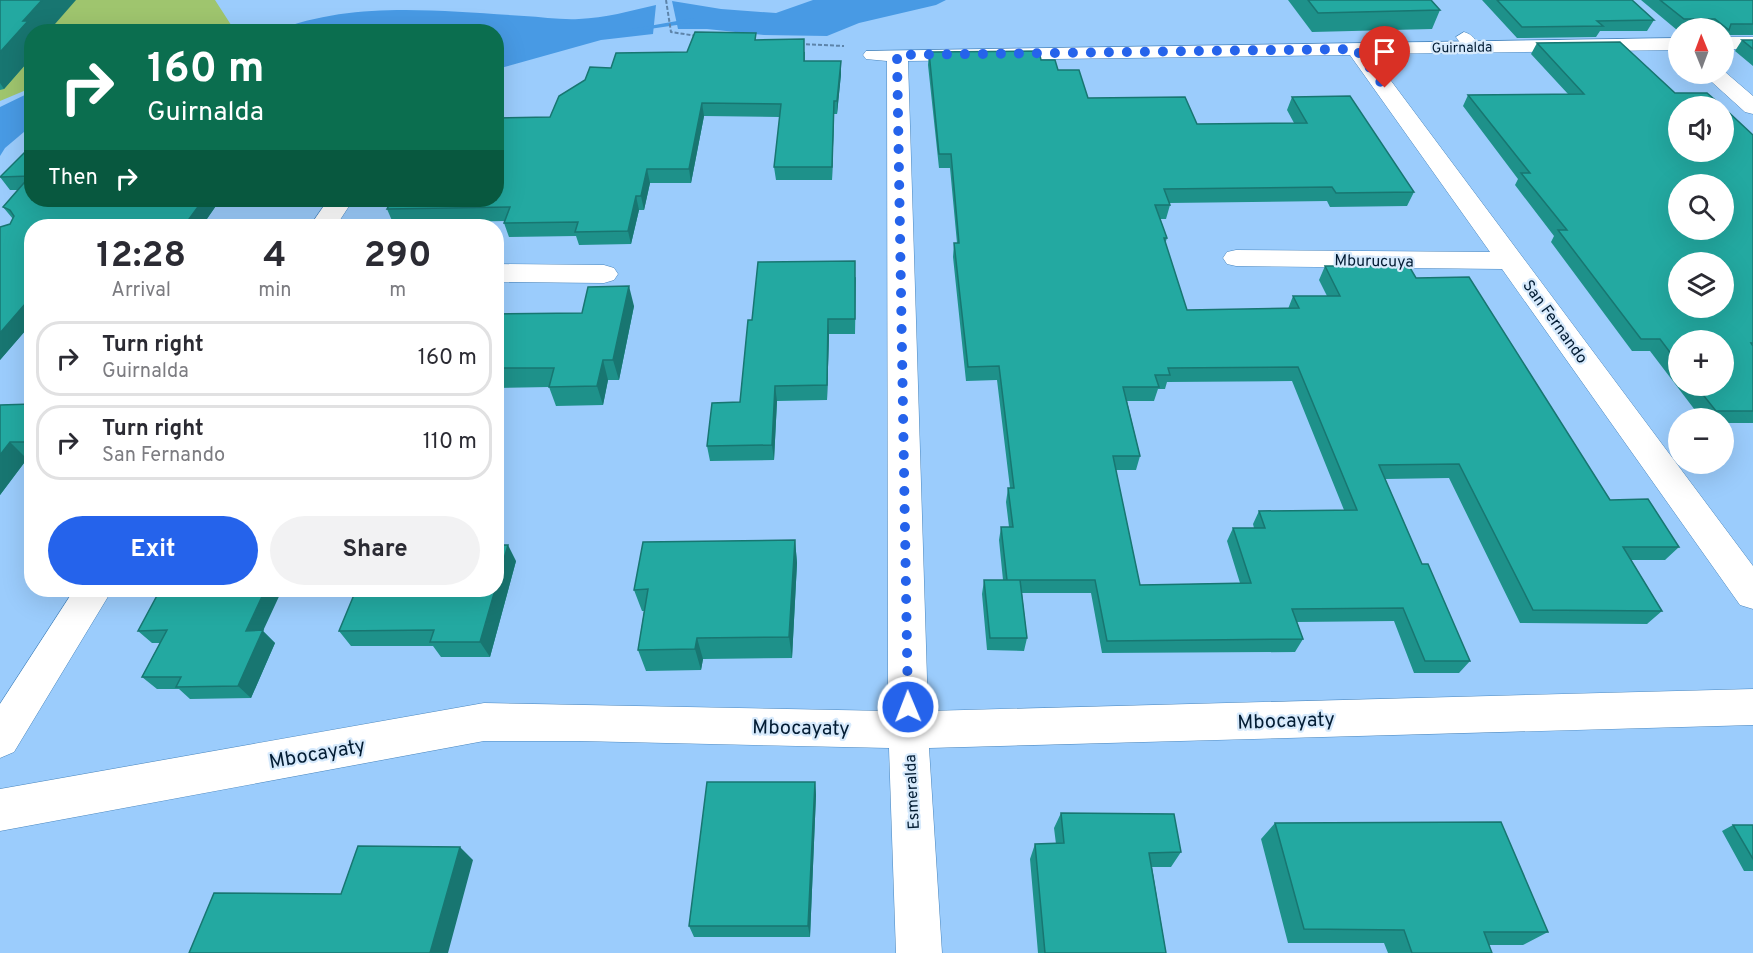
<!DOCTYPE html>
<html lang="en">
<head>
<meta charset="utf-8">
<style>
	:root { --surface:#fff; --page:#f2f2f3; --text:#2b2b33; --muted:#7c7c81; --line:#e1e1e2; --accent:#2563eb }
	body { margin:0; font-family:Overpass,sans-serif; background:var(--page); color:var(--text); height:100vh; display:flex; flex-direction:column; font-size:22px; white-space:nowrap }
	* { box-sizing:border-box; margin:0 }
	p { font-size:20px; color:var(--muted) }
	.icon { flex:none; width:33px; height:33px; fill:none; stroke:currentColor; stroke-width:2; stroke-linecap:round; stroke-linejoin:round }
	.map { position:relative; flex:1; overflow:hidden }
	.details { position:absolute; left:24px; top:219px; width:480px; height:378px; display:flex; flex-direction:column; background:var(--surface); border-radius:24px; box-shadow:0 6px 24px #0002 }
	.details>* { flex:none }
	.banner { position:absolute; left:24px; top:24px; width:480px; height:183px; border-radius:24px; box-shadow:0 6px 24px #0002; background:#0b6e4f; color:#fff; overflow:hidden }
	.needle { width:39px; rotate:359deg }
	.fabs { position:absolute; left:1668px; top:18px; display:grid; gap:12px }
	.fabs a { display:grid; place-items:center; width:66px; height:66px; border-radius:50%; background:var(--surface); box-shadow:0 6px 24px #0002; font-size:30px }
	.pin { position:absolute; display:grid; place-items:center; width:51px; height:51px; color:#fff; margin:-62px -26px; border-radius:50% 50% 50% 0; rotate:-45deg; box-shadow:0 0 6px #0007 }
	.pin .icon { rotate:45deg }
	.me { position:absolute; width:66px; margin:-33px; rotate:359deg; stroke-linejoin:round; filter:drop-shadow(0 0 4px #0008) }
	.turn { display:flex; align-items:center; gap:21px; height:126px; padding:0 24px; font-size:27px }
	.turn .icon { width:78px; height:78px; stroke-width:2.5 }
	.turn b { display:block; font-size:42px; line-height:51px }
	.then { display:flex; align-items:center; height:57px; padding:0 24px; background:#0003; gap:12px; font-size:22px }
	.eta { display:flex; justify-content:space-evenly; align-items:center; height:102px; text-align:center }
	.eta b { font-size:36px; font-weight:700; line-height:42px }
	.cta { display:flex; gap:12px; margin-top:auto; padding:12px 24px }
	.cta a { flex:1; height:69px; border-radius:36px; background:var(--accent); color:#fff; font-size:24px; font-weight:700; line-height:69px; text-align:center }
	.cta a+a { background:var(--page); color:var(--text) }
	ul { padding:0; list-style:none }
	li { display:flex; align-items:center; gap:18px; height:75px; margin:0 12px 9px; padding:0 12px; border:3px solid var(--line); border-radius:24px }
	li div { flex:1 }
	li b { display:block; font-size:22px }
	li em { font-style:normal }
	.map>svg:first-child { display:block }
</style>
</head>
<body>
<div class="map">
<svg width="1753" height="953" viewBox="0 0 1753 953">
	<rect width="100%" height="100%" fill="#9bccfc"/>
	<path fill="#9fc56e" d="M 0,0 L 215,0 L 235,31 L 32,32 L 31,88 L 0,101 Z"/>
	<path fill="#489ae4" d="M 813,0 L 946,0 L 936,5 L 859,23 L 827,36 L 764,35 L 707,29 L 678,29 L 672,1 L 721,9 L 776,13 Z
		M 656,5 L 653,34 L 601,40 L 497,69 L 496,32 L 275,31 C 353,0 442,11 524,16 C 542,17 561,20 579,19 C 605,18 630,11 656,5 Z
		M 31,92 L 31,126 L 5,148 L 0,156 L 0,107 Z"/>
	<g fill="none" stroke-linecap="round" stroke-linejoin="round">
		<path fill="#489ae4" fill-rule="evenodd" d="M 694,18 L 698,20 L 697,22 L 636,31 L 632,29 Z"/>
		<defs>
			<path id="service" d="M 1464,32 C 1472,34 1476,40 1480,47 L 1478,51 L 1466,51 L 1456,37 Z"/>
			<path id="minor" d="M 1724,37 L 1753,37 L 1753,49 L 1724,49 Z
				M 1678,38 L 1678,50 L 1371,54 L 1753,566 L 1753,609 L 1740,605 L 1502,269 L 1236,266 L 1227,264 L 1223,258 L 1227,252 L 1236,250 L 1490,252 L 1350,55 L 908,61 L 928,711 L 1753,689 L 1753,725 L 929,748 L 942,953 L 896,953 L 889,748 L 579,741 L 484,741 L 0,831 L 0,789 L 484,703 L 888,711 L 887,61 L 866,59 L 863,55 L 866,51 Z
				M 1724,71 L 1753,96 L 1753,114 L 1745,112 L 1703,74 L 1724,74 Z
				M 328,200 L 353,200 L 336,226 L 310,226 Z
				M 496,264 L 604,265 L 614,268 L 618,274 L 614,280 L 604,283 L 496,282 Z
				M 74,590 L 112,590 L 14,752 L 0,758 L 0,704 Z"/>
		</defs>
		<use href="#service" stroke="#4885bd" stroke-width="1"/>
		<use href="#minor" stroke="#4885bd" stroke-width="1"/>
		<path stroke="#5d84aa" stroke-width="2" stroke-dasharray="4 2" stroke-linecap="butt" d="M 666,0 L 671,32 L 697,36
			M 800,44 L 844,46"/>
		<use href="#service" fill="#fff" fill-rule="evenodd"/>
		<use href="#minor" fill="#fff" fill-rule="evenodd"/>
	</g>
	<path fill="#1e918a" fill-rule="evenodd" d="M 0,0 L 32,32 L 32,57 L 4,89 L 0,90 Z
		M 1288,0 L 1431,0 L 1440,10 L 1432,29 L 1312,32 Z
		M 1482,0 L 1632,0 L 1654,20 L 1647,31 L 1600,31 L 1596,37 L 1517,38 Z
		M 1641,0 L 1753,0 L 1753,35 L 1726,35 L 1724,38 L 1724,28 L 1678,28 L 1678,30 L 1677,30 Z
		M 757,40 L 805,52 L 805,61 L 841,61 L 841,74 L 837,114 L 834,114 L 832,180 L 776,180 L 774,167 L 780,117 L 704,116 L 691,183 L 650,183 L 644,210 L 639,210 L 631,244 L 579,245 L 576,236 L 509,237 L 504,223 L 505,221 L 393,223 L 387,209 L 550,117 L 611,68 L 687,52 Z
		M 1742,40 L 1753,40 L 1753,66 L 1735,51 Z
		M 1537,43 L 1675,93 L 1753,135 L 1753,423 L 1724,423 L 1724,418 L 1701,418 L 1650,351 L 1632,351 L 1551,242 L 1554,236 L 1515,185 L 1518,179 L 1463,106 L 1468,95 L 1568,94 L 1531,54 ZM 1678,340 L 1724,386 L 1678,386 Z
		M 929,52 L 1041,60 L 1058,70 L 1088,98 L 1197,124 L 1294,123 L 1287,110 L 1292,97 L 1414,192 L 1407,206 L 1330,207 L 1327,201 L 1169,203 L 1170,205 L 1166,219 L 1160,219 L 1167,238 L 1165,244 L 1187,310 L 1288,309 L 1293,296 L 1327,296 L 1319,280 L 1325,266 L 1416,278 L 1610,500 L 1679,547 L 1665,560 L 1631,560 L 1662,611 L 1647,624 L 1520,623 L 1449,478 L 1385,479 L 1422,564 L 1470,661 L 1459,673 L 1414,673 L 1394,621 L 1297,622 L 1303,639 L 1295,652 L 1102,653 L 1091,593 L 1022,593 L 1027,638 L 1024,651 L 987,650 L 982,594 L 984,580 L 1003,580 L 999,540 L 1001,527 L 1009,527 L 1006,502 L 1008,488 L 1010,488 L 997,380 L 966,381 L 953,257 L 954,243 L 957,243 L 950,168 L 939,168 L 928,65 ZM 1292,381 L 1344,510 L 1259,511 L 1253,524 L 1254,528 L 1233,528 L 1227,541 L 1240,583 L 1140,585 L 1116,470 L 1136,470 L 1140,456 L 1127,401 L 1154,401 L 1158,389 L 1165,389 L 1167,382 Z
		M 32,145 L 220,200 L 202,226 L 32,226 L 32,323 L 0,360 L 10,224 L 13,219 L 3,207 L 18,190 L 10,190 L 0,177 Z
		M 856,277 L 855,334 L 829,334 L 827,400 L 777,401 L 774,460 L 710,461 L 707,446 L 740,402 L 752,320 Z
		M 634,306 L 619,380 L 608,380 L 603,405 L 556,406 L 549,387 L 496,388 L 496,314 L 582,313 Z
		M 32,404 L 32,459 L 27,459 L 0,495 L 0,405 Z
		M 795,540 L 797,563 L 792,658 L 703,659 L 701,670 L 646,671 L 638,650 L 644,611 L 642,611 L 634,590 Z
		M 516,561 L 490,657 L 441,657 L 433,646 L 351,646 L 339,631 Z
		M 160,590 L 263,631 L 275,643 L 251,698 L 190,699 L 179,689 L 157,689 L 142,677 L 160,643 L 152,643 L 138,631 Z
		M 815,782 L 816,795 L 810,937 L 694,937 L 689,926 Z
		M 1061,813 L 1181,852 L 1171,867 L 1152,867 L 1166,953 L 1038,953 L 1030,859 L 1035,844 L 1056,844 L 1054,828 Z
		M 1275,823 L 1548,932 L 1523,945 L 1489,945 L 1492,953 L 1388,953 L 1384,943 L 1288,943 L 1261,839 Z
		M 1733,825 L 1753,825 L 1753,871 L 1744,871 L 1722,831 Z"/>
	<path fill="#187671" d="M 42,0 L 76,0 L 48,32 L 32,32 L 32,57 L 4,89 L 0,83 L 0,52 L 23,21 Z
		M 841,61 L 841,74 L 837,114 L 837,101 Z
		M 834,101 L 834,114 L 832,180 L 832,167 Z
		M 702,103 L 704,116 L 691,183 L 689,169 Z
		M 647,169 L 650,183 L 644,210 L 641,196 Z
		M 636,196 L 639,210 L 631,244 L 628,231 Z
		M 203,200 L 220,200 L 202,226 L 184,226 Z
		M 629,286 L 634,306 L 619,380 L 613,360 Z
		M 32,296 L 32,323 L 0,360 L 0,333 Z
		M 828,319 L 829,334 L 827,400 L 827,385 Z
		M 603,360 L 608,380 L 603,405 L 597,386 Z
		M 775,386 L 777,401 L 774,460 L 772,445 Z
		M 10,442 L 27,459 L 0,495 L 0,455 Z
		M 795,540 L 797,563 L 792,658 L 789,637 Z
		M 508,545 L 516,561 L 490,657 L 480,642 L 495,590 L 496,590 L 496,586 Z
		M 265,590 L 282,590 L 263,631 L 275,643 L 251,698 L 238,686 L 246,631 Z
		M 697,638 L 703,659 L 701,670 L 695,649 Z
		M 815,782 L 816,795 L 810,937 L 808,926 Z
		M 460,847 L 473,860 L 448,953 L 430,953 Z"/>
	<path fill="#23a9a1" stroke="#187671" stroke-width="1.5" fill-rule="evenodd" d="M 0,0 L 42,0 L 23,21 L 28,21 L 0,52 Z
		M 1308,0 L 1431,0 L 1440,10 L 1318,13 Z
		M 1497,0 L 1632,0 L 1654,20 L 1597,21 L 1603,26 L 1522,27 Z
		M 1660,0 L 1753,0 L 1753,24 L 1731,24 L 1729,30 L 1715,19 L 1684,19 Z
		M 695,32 L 756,33 L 755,40 L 804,39 L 804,61 L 841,61 L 837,101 L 834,101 L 832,167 L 774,167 L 781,104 L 702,103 L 689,169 L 647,169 L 641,196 L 636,196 L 628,231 L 575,232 L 578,222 L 504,223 L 510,207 L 387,209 L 392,200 L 496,200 L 496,118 L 550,117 L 559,96 L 585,80 L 590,67 L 611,68 L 616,53 L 687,52 Z
		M 1742,40 L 1753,40 L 1753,49 Z
		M 1620,42 L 1675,93 L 1707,93 L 1722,106 L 1678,106 L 1678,152 L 1724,152 L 1724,108 L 1753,135 L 1753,343 L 1751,343 L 1753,346 L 1753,411 L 1716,411 L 1696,386 L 1724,386 L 1724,340 L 1678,340 L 1678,363 L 1660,339 L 1641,339 L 1558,230 L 1567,230 L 1521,173 L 1530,173 L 1468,95 L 1584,94 L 1537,43 ZM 1678,184 L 1724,184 L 1724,230 L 1678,230 ZM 1678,262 L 1724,262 L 1724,308 L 1678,308 Z
		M 1039,51 L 1041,60 L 1055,60 L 1058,70 L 1079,70 L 1088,98 L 1185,97 L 1197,124 L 1307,123 L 1292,97 L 1350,96 L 1414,192 L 1336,193 L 1332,187 L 1164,189 L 1170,205 L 1155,205 L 1167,238 L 1164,238 L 1187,310 L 1299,308 L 1293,296 L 1340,296 L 1325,266 L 1409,266 L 1416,278 L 1469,277 L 1610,500 L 1648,499 L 1679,547 L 1623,547 L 1662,611 L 1533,610 L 1459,464 L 1379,465 L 1422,564 L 1428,564 L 1470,661 L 1425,661 L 1403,608 L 1292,609 L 1303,639 L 1107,641 L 1095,580 L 1007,580 L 1001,527 L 1013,527 L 1008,488 L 1014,488 L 999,366 L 968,367 L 954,243 L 959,243 L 951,154 L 939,154 L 929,52 ZM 1298,367 L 1357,510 L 1259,511 L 1265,528 L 1233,528 L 1251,583 L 1140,585 L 1113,456 L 1140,456 L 1123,387 L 1159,387 L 1155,375 L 1170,375 L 1168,368 Z
		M 32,145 L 32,200 L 203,200 L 184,226 L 32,226 L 32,296 L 0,333 L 0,227 L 10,224 L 14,216 L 10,210 L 3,207 L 30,176 L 0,177 Z
		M 855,261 L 855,319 L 828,319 L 827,385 L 775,386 L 772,445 L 707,446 L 712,403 L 740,402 L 748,320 L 752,320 L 758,262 Z
		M 629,286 L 613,360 L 603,360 L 597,386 L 549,387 L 554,368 L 496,368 L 496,314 L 582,313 L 588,287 Z
		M 32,404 L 32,442 L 10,442 L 0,455 L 0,405 Z
		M 795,540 L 789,637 L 697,638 L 695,649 L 638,650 L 648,589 L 634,590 L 643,542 Z
		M 496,545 L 508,545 L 496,586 Z
		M 984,580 L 1020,580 L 1027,638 L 990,638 Z
		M 160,590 L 265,590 L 246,631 L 263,630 L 238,686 L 176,687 L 181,677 L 142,677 L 167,630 L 138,631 Z
		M 356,590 L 495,590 L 480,642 L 430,642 L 434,630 L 339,631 Z
		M 707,782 L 815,782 L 808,926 L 689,926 Z
		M 1061,813 L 1174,814 L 1181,852 L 1149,853 L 1166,953 L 1045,953 L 1035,844 L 1064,843 Z
		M 1501,822 L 1548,932 L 1484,932 L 1492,953 L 1412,953 L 1404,930 L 1304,929 L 1275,823 Z
		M 1733,825 L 1753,825 L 1753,859 Z
		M 358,846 L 460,847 L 430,953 L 189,953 L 214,893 L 341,894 Z"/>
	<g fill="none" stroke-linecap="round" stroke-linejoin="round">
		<path stroke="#2563eb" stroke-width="10" stroke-dasharray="0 18" d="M 908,707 L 897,55 L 1356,49 L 1385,88"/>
	</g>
	<g text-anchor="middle" stroke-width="4.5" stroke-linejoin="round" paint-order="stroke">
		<g font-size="14" fill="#031c33" stroke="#d7eafc">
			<text transform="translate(1462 47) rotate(-1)" y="5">Guirnalda</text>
		</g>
		<g font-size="16" fill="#031c33" stroke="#d7eafc">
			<text transform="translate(1374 260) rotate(1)" y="6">Mburucuya</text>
			<text transform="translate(1556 321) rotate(54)" y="6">San Fernando</text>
			<text transform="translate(911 792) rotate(-93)" y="6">Esmeralda</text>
		</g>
		<g font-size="20" fill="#031c33" stroke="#d7eafc">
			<text transform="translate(1286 720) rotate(-2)" y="7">Mbocayaty</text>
			<text transform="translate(801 727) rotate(1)" y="7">Mbocayaty</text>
			<text transform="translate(317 753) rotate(-10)" y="7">Mbocayaty</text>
		</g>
	</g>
</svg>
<div class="fabs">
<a><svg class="needle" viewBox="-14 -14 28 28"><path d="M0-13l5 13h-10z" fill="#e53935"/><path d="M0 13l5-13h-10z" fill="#7c7c81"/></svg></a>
<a><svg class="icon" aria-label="sound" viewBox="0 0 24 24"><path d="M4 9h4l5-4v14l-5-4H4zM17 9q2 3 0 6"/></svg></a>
<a><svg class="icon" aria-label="search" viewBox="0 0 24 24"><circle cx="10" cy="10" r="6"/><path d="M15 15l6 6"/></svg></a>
<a><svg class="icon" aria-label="layers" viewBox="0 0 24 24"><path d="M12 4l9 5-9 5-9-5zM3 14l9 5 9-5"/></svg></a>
<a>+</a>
<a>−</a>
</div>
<div class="pin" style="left:1385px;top:88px;background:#d93025"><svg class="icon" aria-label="arrive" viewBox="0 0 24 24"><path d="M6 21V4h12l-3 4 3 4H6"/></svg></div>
<svg class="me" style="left:908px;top:707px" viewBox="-20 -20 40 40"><circle r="17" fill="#2563eb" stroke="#fff" stroke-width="3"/><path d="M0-11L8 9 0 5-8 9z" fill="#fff"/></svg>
<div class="banner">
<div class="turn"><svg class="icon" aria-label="right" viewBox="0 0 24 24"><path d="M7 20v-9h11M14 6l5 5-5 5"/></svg><div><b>160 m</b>Guirnalda</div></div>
<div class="then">Then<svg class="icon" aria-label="right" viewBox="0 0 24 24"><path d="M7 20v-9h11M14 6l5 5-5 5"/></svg></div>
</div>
<section class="details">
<div class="eta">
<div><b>12:28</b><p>Arrival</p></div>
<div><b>4</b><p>min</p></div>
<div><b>290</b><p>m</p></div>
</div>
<ul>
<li><svg class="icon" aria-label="right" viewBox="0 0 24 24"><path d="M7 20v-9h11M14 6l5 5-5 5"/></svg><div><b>Turn right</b><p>Guirnalda</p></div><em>160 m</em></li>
<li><svg class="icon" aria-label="right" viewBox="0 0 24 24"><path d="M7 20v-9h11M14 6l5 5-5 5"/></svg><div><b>Turn right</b><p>San Fernando</p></div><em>110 m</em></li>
</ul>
<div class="cta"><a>Exit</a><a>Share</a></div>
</section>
</div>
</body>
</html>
